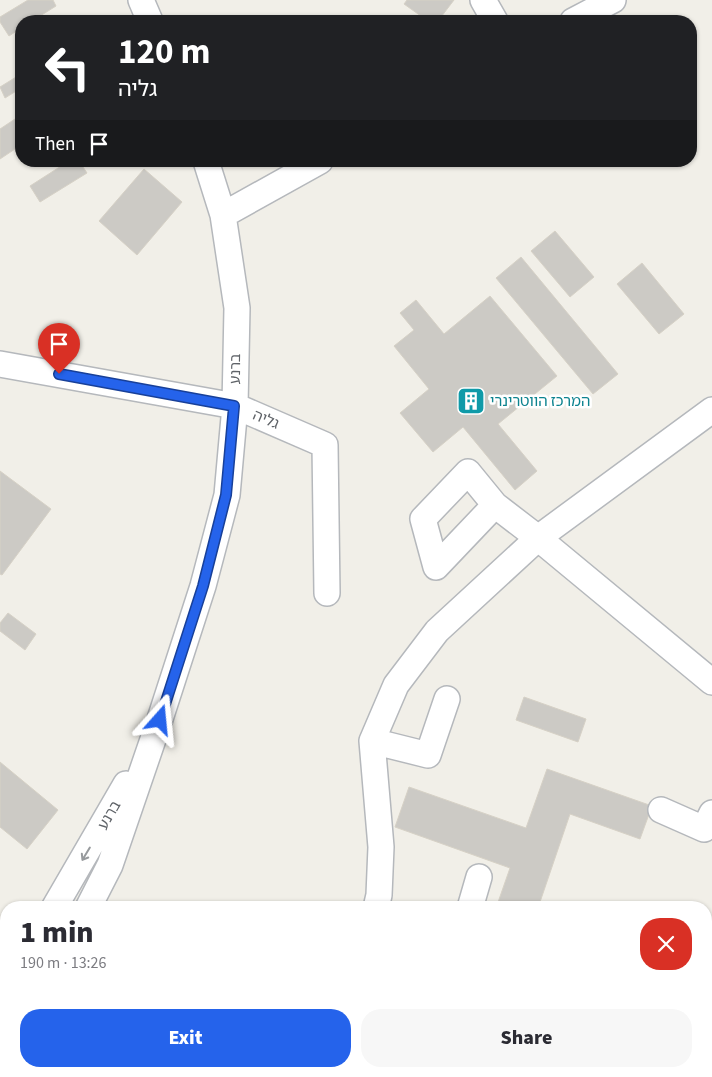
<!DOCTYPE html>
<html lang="en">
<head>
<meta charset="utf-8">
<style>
	:root { --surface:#fff; --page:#f7f7f7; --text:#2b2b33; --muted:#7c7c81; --accent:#2563eb }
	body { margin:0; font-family:"Source Sans 3","Noto Sans Hebrew",sans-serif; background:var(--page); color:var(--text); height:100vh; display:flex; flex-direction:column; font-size:19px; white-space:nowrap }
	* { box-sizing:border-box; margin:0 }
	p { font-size:16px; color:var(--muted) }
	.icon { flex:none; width:28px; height:28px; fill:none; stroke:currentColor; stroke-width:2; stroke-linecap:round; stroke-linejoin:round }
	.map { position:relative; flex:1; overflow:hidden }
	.side { position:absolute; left:0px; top:901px; width:712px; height:176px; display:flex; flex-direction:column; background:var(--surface); border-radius:20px 20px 0 0; box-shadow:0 1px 4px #0004 }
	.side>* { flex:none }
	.hud { position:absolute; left:15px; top:15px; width:682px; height:152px; border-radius:20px; box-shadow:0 1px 4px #0004; background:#202124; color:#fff; overflow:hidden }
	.pin { position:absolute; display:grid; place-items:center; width:42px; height:42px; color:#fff; margin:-51px -21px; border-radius:50% 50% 50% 0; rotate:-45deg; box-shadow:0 0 5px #0007 }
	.pin .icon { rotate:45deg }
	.me { position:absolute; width:55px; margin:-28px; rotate:18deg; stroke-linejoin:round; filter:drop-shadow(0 0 4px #0008) }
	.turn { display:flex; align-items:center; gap:18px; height:105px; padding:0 20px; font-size:22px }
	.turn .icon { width:65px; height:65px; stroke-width:2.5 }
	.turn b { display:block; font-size:35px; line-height:42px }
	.then { display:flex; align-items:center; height:48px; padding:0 20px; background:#0003; gap:10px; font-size:19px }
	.round { display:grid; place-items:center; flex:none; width:52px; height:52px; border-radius:20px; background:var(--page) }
	.overview { display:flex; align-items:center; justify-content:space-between; height:85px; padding:0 20px }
	h1 { font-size:30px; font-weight:800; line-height:38px }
	.action { display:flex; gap:10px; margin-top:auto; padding:10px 20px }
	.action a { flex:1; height:58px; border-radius:20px; background:var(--accent); color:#fff; font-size:20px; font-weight:800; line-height:58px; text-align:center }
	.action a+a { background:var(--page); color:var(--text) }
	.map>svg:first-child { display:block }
</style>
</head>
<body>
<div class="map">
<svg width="712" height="1077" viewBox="0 0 712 1077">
	<rect width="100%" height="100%" fill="#f1efe8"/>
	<path fill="#cccac5" stroke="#d6d1c6" d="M 28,0 L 53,0 L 56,6 L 32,21 L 21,21 L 21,28 L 9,36 L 0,22 L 0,17 Z
		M 407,0 L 454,0 L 438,21 L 428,21 L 404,4 Z
		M 21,74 L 21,88 L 5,98 L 0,87 Z
		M 21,115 L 21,145 L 0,159 L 0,129 Z
		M 69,161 L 79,161 L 87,173 L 40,202 L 30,186 Z
		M 144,169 L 182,202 L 137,255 L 99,221 Z
		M 555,231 L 594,277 L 570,297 L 531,251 Z
		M 521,257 L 618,374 L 593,394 L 496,278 Z
		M 642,263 L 684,314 L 659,334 L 617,284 Z
		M 490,296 L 557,376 L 498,424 L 537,471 L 515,490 L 463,427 L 433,452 L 400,413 L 429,389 L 394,346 L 414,330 L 400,313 L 416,300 L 444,334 Z
		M 0,471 L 51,509 L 2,575 L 0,574 Z
		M 8,613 L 36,634 L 25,650 L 0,631 L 0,623 Z
		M 524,697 L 586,719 L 578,742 L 516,720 Z
		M 0,762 L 58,810 L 27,849 L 0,827 Z
		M 547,769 L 652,806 L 640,839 L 570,814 L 539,905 L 546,908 L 496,908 L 510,868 L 395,827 L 409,787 L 526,828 Z
		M 0,1055 L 6,1060 L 6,1071 L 81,1071 L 76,1077 L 0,1077 Z"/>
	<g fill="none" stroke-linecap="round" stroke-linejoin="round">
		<defs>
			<path id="minor" d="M 141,0 L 150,21
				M 483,0 L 495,21
				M 573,21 L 613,0
				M 223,215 L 320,161
				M 0,364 L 235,406 L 325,445 L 327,593
				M 495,505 L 436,567 L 423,519 L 468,472 L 495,505 L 538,538 L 712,682
				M 372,741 L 428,755 L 447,699
				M 661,810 L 704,829 L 712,813
				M 54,908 L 126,784
				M 88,908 L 110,865 L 160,719 L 203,586 L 227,495 L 235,406 L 237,308 L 223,215 L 206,161
				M 376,908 L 379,895 L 381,847 L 372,741 L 396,685 L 437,631 L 538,538 L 712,410
				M 470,908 L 479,877
				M 0,979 L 6,972
				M 0,1014 L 6,1009
				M 706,1025 L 712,1030
				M 216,1071 L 223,1077
				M 262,1071 L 270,1077
				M 296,1071 L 297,1077
				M 444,1071 L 452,1077
				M 467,1071 L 475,1077"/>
		</defs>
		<use href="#minor" stroke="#b5b8bc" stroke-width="28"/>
		<use href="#minor" stroke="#fff" stroke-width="25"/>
	</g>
	<defs><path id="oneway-shaft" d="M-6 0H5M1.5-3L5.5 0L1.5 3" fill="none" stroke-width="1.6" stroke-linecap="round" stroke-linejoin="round" transform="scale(1.25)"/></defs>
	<use stroke="#979a9d" href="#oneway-shaft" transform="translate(86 854) rotate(121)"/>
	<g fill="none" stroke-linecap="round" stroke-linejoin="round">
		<defs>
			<path id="route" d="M 59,374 L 234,406 L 226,495 L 203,586 L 160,720"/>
		</defs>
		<use href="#route" stroke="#184099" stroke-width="12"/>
		<use href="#route" stroke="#2563eb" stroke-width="9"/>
	</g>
	<defs>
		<symbol id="building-square" viewBox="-11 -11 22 22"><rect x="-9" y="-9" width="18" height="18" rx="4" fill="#0f9aa8" stroke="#fff"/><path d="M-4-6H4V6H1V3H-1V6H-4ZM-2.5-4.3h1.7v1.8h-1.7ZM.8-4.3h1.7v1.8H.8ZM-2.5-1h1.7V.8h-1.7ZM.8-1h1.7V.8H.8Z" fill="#fff"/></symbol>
	</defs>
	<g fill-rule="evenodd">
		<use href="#building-square" x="455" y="385" width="32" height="32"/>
	</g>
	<g text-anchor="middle" stroke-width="5" stroke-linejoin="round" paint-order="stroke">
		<g font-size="15" fill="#5f6368" stroke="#fff">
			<text transform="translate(235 369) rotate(-89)" y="5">ברנע</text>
			<text transform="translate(266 419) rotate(23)" y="5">גליה</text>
			<text transform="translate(109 815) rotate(-60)" y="5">ברנע</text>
		</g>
		<g font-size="15" fill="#0d838f" stroke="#fff" text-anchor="start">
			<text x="490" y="406">המרכז הווטרינרי</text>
		</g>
	</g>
</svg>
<div class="pin" style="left:59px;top:374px;background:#d93025"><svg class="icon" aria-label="arrive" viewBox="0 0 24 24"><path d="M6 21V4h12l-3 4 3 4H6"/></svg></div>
<svg class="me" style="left:160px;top:720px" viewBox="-20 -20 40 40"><path d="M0-17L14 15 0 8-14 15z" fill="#2563eb" stroke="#fff" stroke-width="4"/></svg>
<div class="hud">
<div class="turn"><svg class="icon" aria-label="left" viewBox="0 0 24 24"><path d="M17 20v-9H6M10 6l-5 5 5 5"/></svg><div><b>120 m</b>גליה</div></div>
<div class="then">Then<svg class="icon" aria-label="arrive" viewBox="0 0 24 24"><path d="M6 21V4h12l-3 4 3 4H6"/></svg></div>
</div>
<section class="side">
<div class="overview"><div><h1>1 min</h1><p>190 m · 13:26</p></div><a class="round" style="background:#d93025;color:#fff"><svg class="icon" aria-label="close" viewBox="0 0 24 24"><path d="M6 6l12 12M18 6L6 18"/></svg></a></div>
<div class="action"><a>Exit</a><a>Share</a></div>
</section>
</div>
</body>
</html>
